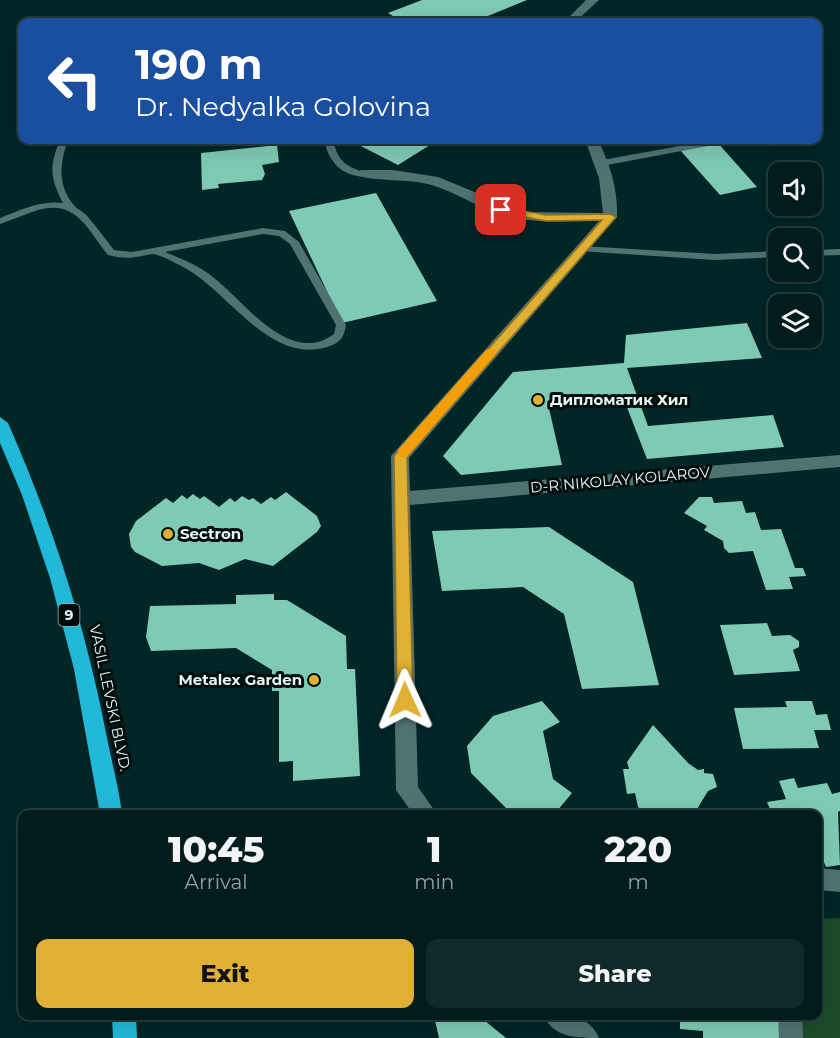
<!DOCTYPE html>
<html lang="en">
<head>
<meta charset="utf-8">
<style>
	:root { --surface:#021c1c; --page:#102929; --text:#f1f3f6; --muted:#96a1a3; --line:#233a3b; --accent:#e0b034 }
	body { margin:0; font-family:Montserrat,sans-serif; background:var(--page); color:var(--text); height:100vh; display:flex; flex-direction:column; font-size:22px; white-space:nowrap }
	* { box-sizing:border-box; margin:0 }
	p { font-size:20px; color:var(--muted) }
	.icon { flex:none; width:33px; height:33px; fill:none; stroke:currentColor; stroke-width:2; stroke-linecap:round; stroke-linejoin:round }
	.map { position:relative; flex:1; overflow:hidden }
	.side { position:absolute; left:18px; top:810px; width:804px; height:210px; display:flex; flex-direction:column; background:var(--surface); border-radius:12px; box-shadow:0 6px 24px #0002,0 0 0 2px var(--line) }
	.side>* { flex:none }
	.hud { position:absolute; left:18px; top:18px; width:804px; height:126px; border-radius:12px; box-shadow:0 6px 24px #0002,0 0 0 2px var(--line); background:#1a4fa0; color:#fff; overflow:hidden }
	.tools { position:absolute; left:768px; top:162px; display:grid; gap:12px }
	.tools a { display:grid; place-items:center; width:54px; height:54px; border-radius:12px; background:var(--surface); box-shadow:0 6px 24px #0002,0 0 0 2px var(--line); font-size:30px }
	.pin { position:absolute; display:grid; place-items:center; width:51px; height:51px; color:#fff; margin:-26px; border-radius:12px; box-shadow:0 3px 9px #0006 }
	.me { position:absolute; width:66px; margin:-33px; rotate:359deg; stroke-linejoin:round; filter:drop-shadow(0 0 4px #0008) }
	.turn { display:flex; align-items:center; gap:21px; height:126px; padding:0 18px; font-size:27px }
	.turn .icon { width:78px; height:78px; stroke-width:2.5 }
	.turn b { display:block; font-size:42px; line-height:51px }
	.eta { display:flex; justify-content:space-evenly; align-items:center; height:102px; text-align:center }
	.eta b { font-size:36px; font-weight:800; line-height:42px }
	.primary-button { display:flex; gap:12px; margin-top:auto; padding:12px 18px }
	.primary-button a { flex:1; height:69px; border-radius:12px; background:var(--accent); color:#111; font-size:24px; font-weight:800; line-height:69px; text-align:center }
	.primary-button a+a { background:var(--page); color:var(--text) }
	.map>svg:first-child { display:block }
</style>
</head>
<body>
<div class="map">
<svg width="840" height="1038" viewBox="0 0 840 1038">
	<rect width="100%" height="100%" fill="#022526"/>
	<path fill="#1c4b2b" d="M 840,918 L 840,1038 L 790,1038 L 790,1016 L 818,1016 L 818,919 Z"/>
	<path fill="#7fcab4" d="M 422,0 L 527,0 L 473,22 L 403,22 L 388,13 Z
		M 349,140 L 438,140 L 398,165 Z
		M 717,142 L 757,187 L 720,195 L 680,150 Z
		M 277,145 L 279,162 L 262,165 L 265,174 L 262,180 L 218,184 L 219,188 L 202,190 L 201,153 Z
		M 376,193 L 437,301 L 342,323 L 289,211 Z
		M 747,323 L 762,358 L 627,368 L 648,426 L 773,415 L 784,447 L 647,459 L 623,397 L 548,404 L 562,465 L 461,475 L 443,456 L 513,372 L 624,363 L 626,335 Z
		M 286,492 L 317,516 L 321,526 L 317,532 L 273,566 L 245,559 L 219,570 L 199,563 L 162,566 L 135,552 L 131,547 L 129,534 L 136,521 L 166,498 L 173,503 L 182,495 L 187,499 L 193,494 L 200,499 L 204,496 L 219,507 L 230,498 L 235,502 L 242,496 L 249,500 L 253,498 L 261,504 L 271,497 L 275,500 Z
		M 699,497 L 712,497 L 714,503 L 742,501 L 746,513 L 755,512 L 761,530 L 781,529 L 795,568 L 803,568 L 806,576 L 789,577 L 793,589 L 766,590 L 753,551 L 729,553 L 724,548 L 723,541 L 704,530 L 707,526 L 684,513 Z
		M 549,527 L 633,582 L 659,685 L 582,689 L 564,614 L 523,587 L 442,591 L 432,531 Z
		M 274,594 L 274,600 L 287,600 L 346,636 L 347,669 L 355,669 L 360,776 L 293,781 L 293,761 L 279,762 L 279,691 L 272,691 L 272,670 L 236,648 L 151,651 L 146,637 L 150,606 L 236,604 L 236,595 Z
		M 767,623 L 772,636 L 790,635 L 799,641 L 799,647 L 793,650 L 800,671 L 734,675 L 720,625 Z
		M 542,701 L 560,722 L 543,731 L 553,779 L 572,793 L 557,811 L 506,808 L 471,773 L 467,746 L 493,716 Z
		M 785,701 L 812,701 L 816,715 L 827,714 L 831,730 L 814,730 L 819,748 L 743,749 L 734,708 L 787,707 Z
		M 653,725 L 688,763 L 698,770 L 704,769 L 704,773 L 713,774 L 717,787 L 708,791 L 694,814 L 648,814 L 638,807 L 635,793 L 627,794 L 623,769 L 629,769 L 627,762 Z
		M 794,778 L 798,788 L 827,783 L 832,794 L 840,792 L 840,811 L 838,812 L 840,865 L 826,867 L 818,848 L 818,814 L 772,814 L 767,802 L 786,799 L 779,781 Z
		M 434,1016 L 479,1016 L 506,1038 L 439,1038 Z
		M 680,1016 L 785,1016 L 785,1038 L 703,1038 L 703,1031 L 680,1029 Z"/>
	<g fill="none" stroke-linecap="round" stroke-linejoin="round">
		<path fill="#507372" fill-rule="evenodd" d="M 60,140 L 68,140 C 60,162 57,184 73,204 C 76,209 83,211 87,216 C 97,227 105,239 114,250 L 132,252 L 263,228 L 285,231 L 299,242 L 346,325 C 344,338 340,343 327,347 C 269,365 228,290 183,267 C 175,263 162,255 153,254 C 148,254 141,257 135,257 C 126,259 116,257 108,255 C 86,228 76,198 35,211 C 23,215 12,220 0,224 L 0,218 C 20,210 41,200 63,203 C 50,178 49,166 60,140 ZM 263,234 L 279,236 L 290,244 L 336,325 L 334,334 C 290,367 244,301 214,278 C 200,266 182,259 165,252 Z
			M 328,140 L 336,140 L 334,143 C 338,161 347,167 364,172 L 364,176 C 343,177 329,162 325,143 Z
			M 713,140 L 728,140 L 724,143 L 602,166 L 598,163 L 602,160 Z
			M 582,246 L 715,254 L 778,251 L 778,257 L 715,260 L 579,251 L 577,249 Z
			M 840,249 L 840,255 L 812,256 L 812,250 Z"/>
		<path fill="#507372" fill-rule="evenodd" d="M 586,0 L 599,0 L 575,22 L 564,22 Z
			M 585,140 L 598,140 C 610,164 618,189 617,217 L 409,458 L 410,491 L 840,455 L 840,467 L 410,505 L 418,787 L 437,814 L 413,814 L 396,790 L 391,456 L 599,221 C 565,221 530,224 498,214 C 470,204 447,186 417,182 C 404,180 360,180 354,174 L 361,170 L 393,170 L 438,177 L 523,212 L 603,213 L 599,178 Z
			M 818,868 L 840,870 L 840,892 L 818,890 Z
			M 544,1016 C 565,1014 590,1015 599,1038 C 577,1038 554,1038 544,1016 Z
			M 778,1016 L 802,1016 L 803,1038 L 779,1038 Z"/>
		<path fill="#22b9d9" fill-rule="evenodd" d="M 0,417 L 8,423 C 53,525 86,628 107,738 C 112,763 119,789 122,814 L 100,814 L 74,669 L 50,578 L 22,495 L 0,443 Z
			M 112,1016 L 136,1016 L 137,1038 L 113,1038 Z"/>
	</g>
	<path fill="#e0b034" stroke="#927222" stroke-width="1.5" d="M 501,207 L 546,215 L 610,214 L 616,217 L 407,457 L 413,700 L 405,707 L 397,700 L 394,456 L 602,220 L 546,221 L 498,212 L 498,208 Z"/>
	<path fill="#f59e0b" d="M 491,348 L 495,350 L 495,355 L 407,457 L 398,457 L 398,450 L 486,350 Z"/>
	<g fill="#e0b034" stroke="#020c0c" stroke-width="2">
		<circle cx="538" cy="400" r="6"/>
		<circle cx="168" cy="534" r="6"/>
		<circle cx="314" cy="680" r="6"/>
	</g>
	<g text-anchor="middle" stroke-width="6" stroke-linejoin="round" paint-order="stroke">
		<rect fill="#020c0c" stroke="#a0b0b0" stroke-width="1.5" x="58.5" y="604" width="21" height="22" rx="4.5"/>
		<g font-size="14" font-weight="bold" fill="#e4f7f6">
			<text x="69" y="620">9</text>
		</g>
		<g font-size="15" font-weight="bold" fill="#e4f7f6" stroke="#020c0c" text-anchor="start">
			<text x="550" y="405">Дипломатик Хил</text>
			<text x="180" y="539">Sectron</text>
			<text x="302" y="685" text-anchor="end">Metalex Garden</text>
		</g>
		<g font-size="15" fill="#e4f7f6" stroke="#020c0c">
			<text transform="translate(620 480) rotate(-5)" y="5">D-R NIKOLAY KOLAROV</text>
			<text transform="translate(110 698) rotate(78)" y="5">VASIL LEVSKI BLVD.</text>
		</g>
	</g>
</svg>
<div class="tools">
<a><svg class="icon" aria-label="sound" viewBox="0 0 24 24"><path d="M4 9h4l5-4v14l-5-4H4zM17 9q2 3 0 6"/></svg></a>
<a><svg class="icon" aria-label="search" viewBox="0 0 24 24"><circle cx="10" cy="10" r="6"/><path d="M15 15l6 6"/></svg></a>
<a><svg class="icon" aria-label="layers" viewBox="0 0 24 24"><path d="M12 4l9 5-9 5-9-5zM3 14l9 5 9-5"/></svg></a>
</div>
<div class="pin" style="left:501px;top:210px;background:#d93025"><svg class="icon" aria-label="arrive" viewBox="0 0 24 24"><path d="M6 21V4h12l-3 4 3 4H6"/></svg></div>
<svg class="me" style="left:405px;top:700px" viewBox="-20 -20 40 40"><path d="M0-17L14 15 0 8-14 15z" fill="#e0b034" stroke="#fff" stroke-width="4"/></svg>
<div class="hud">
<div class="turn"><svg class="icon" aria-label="left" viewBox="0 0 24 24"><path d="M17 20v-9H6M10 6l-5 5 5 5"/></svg><div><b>190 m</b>Dr. Nedyalka Golovina</div></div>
</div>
<section class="side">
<div class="eta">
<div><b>10:45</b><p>Arrival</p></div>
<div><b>1</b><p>min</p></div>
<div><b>220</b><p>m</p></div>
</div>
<div class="primary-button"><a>Exit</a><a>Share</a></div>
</section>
</div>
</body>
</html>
